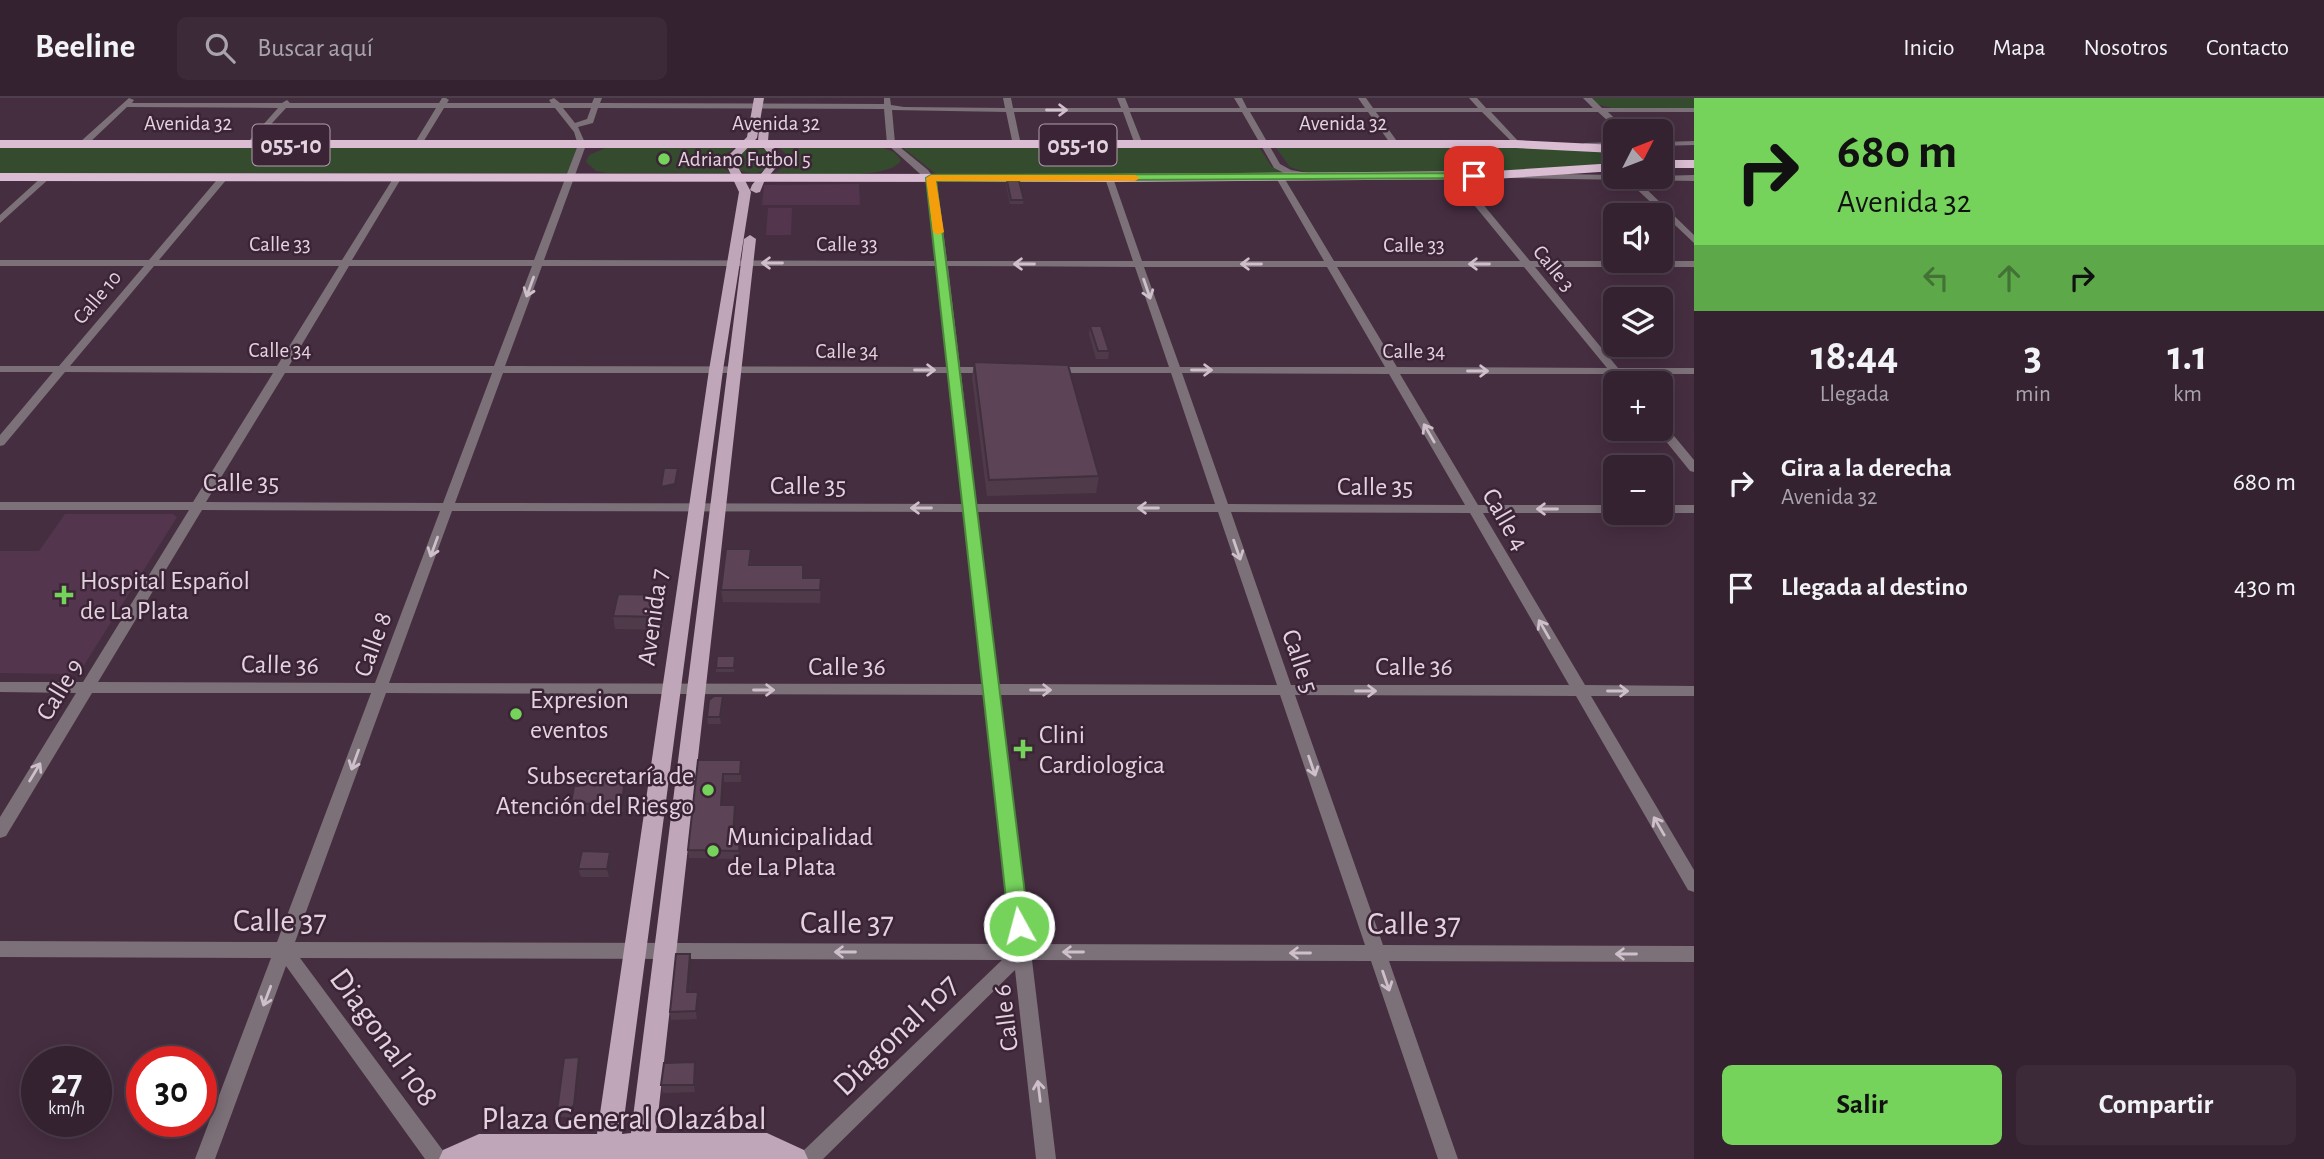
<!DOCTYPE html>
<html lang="es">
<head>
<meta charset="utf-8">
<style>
	:root { --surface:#342231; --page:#3c2a39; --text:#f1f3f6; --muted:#a9a4ab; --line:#4e3f4d; --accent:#75d25b }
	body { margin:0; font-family:"Alegreya Sans",sans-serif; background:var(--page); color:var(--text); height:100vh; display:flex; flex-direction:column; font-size:26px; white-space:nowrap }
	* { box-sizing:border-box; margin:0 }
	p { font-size:23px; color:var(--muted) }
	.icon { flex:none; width:38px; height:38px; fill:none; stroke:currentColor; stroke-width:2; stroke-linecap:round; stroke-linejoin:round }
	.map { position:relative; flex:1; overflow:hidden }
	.panel { display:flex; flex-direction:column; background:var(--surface); width:630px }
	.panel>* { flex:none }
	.top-card { background:#75d25b; color:#111; overflow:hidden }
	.needle { width:46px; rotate:48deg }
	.fabs { position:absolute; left:1603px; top:21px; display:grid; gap:14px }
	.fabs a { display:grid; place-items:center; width:70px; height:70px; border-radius:10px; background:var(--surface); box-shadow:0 4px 18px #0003,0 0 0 2px var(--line); font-size:35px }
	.speed { position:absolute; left:21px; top:948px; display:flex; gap:14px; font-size:35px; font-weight:700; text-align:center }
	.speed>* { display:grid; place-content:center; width:91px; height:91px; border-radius:50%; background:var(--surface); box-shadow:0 4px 18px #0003,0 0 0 2px var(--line); line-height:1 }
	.speed small { font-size:18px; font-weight:400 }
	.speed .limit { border:10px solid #d22; background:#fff; color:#111 }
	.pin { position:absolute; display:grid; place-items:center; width:60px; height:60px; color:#fff; margin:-30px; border-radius:14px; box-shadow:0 4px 10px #0006 }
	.me { position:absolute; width:77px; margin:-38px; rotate:353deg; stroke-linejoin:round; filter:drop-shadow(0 0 5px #0008) }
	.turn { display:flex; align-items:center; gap:24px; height:147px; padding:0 28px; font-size:32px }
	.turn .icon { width:91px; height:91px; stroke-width:2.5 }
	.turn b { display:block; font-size:49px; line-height:60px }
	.lanes { display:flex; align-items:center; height:66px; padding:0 28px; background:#0003; justify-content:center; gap:35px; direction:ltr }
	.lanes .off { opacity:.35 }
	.eta { display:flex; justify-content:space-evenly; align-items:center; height:119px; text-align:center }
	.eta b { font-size:42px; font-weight:700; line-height:49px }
	.action { display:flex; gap:14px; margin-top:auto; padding:14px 28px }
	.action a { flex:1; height:80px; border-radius:10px; background:var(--accent); color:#111; font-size:28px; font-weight:700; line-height:80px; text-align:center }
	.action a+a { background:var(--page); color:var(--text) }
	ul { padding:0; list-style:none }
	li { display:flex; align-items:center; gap:21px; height:105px; padding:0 28px }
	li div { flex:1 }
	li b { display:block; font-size:26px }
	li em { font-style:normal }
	header { display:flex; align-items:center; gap:42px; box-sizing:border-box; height:98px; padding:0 35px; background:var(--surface); border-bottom:2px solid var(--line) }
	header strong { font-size:33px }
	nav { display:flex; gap:38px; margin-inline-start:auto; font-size:24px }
	.search { width:490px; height:63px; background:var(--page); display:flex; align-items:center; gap:18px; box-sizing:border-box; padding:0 24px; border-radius:10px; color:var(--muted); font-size:26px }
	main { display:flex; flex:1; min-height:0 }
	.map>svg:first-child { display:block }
</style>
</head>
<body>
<header>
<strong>Beeline</strong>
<div class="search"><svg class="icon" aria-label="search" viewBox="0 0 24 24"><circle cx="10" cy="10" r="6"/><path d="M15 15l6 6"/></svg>Buscar aquí</div>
<nav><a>Inicio</a><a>Mapa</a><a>Nosotros</a><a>Contacto</a></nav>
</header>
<main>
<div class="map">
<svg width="1694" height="1061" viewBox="0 0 1694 1061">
	<rect width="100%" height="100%" fill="#462e41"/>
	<path fill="#53354d" d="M 859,86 L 860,107 L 762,107 L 764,87 Z
		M 768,110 L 792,110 L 791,137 L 766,137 Z
		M 65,416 L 173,416 L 177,419 L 81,572 L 72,576 L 0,575 L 0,453 L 39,453 Z"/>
	<path fill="#344b2e" d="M 1591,0 L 1694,0 L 1694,10 L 1612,10 L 1599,7 Z
		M 0,48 L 578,49 L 569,74 L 566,75 L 0,75 Z
		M 737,48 L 720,60 L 720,66 L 730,75 L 608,75 L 596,73 L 586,64 L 589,57 L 608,49 Z
		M 1540,48 L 1615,53 L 1615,64 L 1537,74 L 1305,74 L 1290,69 L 1276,50 Z
		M 749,49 L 768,52 L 773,61 C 765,77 752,78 736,71 L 732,63 L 736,55 Z
		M 779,49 L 883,50 L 894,54 L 901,62 C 891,84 798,75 774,75 L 786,68 L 790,60 Z
		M 1259,49 L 1272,69 L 1287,76 L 936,76 L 903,50 Z"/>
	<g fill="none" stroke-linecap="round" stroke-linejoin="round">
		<path fill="#7c7079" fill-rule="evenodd" d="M 129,0 L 134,2 L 132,5 L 282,5 L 287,2 L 290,5 L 439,5 L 442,0 L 446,0 L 449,2 L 447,5 L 551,5 L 549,2 L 554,0 L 560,5 L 592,5 L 594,0 L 602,0 L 600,5 L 884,6 L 884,0 L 890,0 L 891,7 L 904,9 L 1005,10 L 1003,0 L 1011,0 L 1013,10 L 1121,10 L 1117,0 L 1125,0 L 1129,10 L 1240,10 L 1234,0 L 1242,0 L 1247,10 L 1365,10 L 1358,0 L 1366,0 L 1373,10 L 1478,10 L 1469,0 L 1477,0 L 1486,10 L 1593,10 L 1583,0 L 1592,0 L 1602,10 L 1694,10 L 1694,14 L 1608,14 L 1628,33 L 1619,33 L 1598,14 L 1491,14 L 1519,44 L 1519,48 L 1516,48 L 1482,14 L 1376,14 L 1399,46 L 1395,48 L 1392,48 L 1368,14 L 1250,14 L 1280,66 L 1291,72 L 1314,76 L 1314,80 L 1311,81 L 1286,76 L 1274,70 L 1242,14 L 1130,14 L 1143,47 L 1139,49 L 1135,47 L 1123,14 L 1014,14 L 1021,47 L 1017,49 L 1013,47 L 1006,14 L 892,12 L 895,45 L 928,72 L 937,84 L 947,163 L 1133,163 L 1105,80 L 1109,77 L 1113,80 L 1142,163 L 1324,163 L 1275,78 L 1279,75 L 1283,78 L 1334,163 L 1520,163 L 1452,80 L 1452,76 L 1458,76 L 1530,163 L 1694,163 L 1694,169 L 1535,169 L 1618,270 L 1694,270 L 1694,276 L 1624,276 L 1631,285 L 1619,285 L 1612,276 L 1400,276 L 1478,407 L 1615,407 L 1615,415 L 1483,415 L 1585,587 L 1694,588 L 1694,598 L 1591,598 L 1694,772 L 1694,794 L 1688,792 L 1576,598 L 1295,597 L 1383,847 L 1694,848 L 1694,864 L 1389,863 L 1458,1061 L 1438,1061 L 1371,863 L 1032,862 L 1056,1061 L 1036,1061 L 1015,872 L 823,1061 L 799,1061 L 802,1054 L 1002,862 L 300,860 L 444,1054 L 447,1061 L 425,1061 L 286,868 L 215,1061 L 195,1061 L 271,860 L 0,859 L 0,843 L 277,844 L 371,595 L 92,595 L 6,738 L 0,740 L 0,719 L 76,595 L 0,594 L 0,584 L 83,584 L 189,412 L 0,412 L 0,404 L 193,404 L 273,275 L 65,274 L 4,347 L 0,348 L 0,337 L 53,274 L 0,274 L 0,268 L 59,268 L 144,168 L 0,168 L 0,162 L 149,162 L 221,77 L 224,76 L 228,79 L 227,81 L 159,162 L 342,162 L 394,79 L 398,76 L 402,79 L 352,162 L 534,162 L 578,47 L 574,34 L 555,10 L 444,10 L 422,46 L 418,48 L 414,46 L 436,10 L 286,10 L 250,49 L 247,49 L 247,45 L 278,10 L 127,9 L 86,48 L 80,48 L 80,44 ZM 563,10 L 591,10 L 587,21 L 575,25 ZM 598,10 L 884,11 L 887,46 L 929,84 L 937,163 L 544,162 L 586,47 L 578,29 L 593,25 ZM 154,168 L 339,168 L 277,268 L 70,268 ZM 349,168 L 532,168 L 494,268 L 289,268 ZM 542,168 L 938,168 L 949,269 L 505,268 ZM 948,168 L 1135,169 L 1169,269 L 1051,269 L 1046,272 L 1051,275 L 1171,275 L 1215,406 L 976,406 L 961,275 L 989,275 L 994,272 L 989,269 L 960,269 ZM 1144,169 L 1327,169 L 1385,269 L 1180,269 ZM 1337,169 L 1524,169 L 1607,270 L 1397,269 ZM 285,275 L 492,275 L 443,405 L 206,404 ZM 503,275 L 950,275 L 964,406 L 455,405 ZM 1182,275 L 1389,276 L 1465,407 L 1228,406 ZM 202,412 L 440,413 L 375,585 L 98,584 ZM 452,413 L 965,414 L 984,586 L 389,585 ZM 977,414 L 1218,414 L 1277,587 L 998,586 ZM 1231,414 L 1470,415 L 1569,587 L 1291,587 ZM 386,595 L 985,597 L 1012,846 L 295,844 ZM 1000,597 L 1280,597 L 1365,847 L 1030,846 Z
			M 1694,43 L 1694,47 L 1661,48 L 1661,44 Z
			M 1615,44 L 1615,48 L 1585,49 L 1581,47 L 1585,45 Z
			M 1513,75 L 1615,77 L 1615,79 L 1694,77 L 1694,83 L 1637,82 L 1694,137 L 1694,145 L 1627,82 L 1510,80 L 1510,76 Z
			M 44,77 L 51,79 L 0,125 L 0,117 Z
			M 1661,326 L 1665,327 L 1694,362 L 1694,374 L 1690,373 L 1656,331 L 1661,331 Z
			M 1661,407 L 1694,407 L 1694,415 L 1661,415 Z"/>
		<path fill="#bfa6b9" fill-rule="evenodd" d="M 754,0 L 764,0 L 757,40 L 735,63 L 751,94 L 723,272 L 622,1036 L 631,1035 L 744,141 L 750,137 L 756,141 L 656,1035 L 767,1035 L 804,1052 L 808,1061 L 439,1061 L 443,1052 L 479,1036 L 597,1036 L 709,272 L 739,94 L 724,62 L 747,39 Z
			M 764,28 L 769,31 L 768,43 L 783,61 L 764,84 L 760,94 L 756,95 L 750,92 L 752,87 L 773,61 L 758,43 L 759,31 Z"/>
		<path fill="#dabcd3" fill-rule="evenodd" d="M 0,42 L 1516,42 L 1615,47 L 1615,55 L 1516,50 L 0,50 Z
			M 1661,62 L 1694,62 L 1694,70 L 1661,70 Z
			M 1615,65 L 1615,73 L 1494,81 L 1109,84 L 0,83 L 0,75 L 1109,76 L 1494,73 Z"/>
	</g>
	<path fill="#4f3a4a" d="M 1007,83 L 1024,102 L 1023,106 L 1010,106 L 1006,87 Z
		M 1090,228 L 1109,253 L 1108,261 L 1096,261 L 1089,236 Z
		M 974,264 L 1099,378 L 1096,395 L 987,398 L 972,280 Z
		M 751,463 L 751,467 L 804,480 L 821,480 L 820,505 L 723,504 L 721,492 Z
		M 667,509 L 663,532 L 615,531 L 613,518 Z
		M 736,562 L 734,574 L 716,574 L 716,570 Z
		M 723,598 L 723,605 L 721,626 L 708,626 L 707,619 Z
		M 698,662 L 741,662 L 741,684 L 724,684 L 722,707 L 736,716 L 734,739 L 740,739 L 741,747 L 739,761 L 689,760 L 688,752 Z
		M 626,671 L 628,679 L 623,714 L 573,714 L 571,706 L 579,688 Z
		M 610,754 L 612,762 L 609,779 L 581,779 L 578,771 Z
		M 692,864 L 689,894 L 698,894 L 699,902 L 697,921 L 671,922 L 670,914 Z
		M 695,964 L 696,972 L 695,994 L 663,995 L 661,987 Z
		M 581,965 L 575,1013 L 571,1019 L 559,1019 L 557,1013 Z"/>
	<path fill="#402f3c" d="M 678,370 L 679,374 L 675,390 L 661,393 L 661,389 Z
		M 665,497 L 667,509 L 663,532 L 661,519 Z
		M 723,598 L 723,605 L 721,626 L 720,619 Z
		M 626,671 L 628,679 L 623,714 L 622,705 Z
		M 723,676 L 724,684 L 722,716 L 721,707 Z
		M 735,707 L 736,716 L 734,747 L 733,739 Z
		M 740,739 L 741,747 L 739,761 L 739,753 Z
		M 610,754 L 612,762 L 609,779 L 607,771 Z
		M 690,856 L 692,864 L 688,902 L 687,894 Z
		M 698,894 L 699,902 L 697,921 L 696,913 Z
		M 579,959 L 581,965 L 575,1013 L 571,1019 L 569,1013 Z
		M 695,964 L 696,972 L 695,994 L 694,987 Z"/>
	<path fill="#5c4356" stroke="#402f3c" stroke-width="2" d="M 1007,83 L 1019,83 L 1024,102 L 1011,102 Z
		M 1090,228 L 1101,228 L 1109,253 L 1098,253 Z
		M 974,264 L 1068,267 L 1099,378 L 989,382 Z
		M 664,370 L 678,370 L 675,386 L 661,389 Z
		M 726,451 L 751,451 L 749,467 L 803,467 L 803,480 L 821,480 L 820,492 L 721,492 Z
		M 618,496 L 665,497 L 661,519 L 613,518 Z
		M 717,558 L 735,558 L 734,570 L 716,570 Z
		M 714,598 L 723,598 L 720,619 L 707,619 L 709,602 Z
		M 698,662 L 741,662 L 740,676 L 723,676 L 721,707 L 735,707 L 733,739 L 740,739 L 739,753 L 688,752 Z
		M 582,671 L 626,671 L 622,705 L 571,706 L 574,688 L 579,688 Z
		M 582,753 L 610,754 L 607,771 L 578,771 Z
		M 676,856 L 690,856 L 687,894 L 698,894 L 696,913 L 670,914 Z
		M 579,959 L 574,1007 L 569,1013 L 557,1013 L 564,960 Z
		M 695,964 L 694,987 L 661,987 L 664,965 Z"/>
	<defs><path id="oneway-shaft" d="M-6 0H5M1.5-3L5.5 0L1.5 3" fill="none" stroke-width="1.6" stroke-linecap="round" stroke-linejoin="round" transform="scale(1.75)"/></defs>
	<g stroke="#cebfcb">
		<use href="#oneway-shaft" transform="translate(1057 12)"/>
		<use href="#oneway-shaft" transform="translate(772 165) rotate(-180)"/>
		<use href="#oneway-shaft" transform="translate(1024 166) rotate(-180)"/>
		<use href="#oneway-shaft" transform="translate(1251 166) rotate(-180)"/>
		<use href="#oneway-shaft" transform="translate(1479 166) rotate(-180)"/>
		<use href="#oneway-shaft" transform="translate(530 189) rotate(110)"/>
		<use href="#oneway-shaft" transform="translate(1147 191) rotate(71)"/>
		<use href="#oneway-shaft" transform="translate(925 272)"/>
		<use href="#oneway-shaft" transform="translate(1202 272)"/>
		<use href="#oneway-shaft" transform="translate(1478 273)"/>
		<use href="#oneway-shaft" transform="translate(1429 335) rotate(-120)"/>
		<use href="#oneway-shaft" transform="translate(921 410) rotate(-180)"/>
		<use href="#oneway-shaft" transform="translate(1148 410) rotate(-180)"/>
		<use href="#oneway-shaft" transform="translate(1547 411) rotate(-180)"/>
		<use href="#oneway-shaft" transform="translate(434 449) rotate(110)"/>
		<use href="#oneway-shaft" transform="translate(1237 452) rotate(71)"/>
		<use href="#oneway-shaft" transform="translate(1544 531) rotate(-120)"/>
		<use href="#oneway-shaft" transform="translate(764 592)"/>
		<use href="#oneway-shaft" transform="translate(1041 592)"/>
		<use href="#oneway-shaft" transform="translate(1366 593)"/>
		<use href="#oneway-shaft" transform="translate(1618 593)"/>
		<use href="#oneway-shaft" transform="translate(355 662) rotate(110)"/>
		<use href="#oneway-shaft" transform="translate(1312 668) rotate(71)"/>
		<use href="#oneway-shaft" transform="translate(35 674) rotate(-59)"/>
		<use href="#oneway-shaft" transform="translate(1659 728) rotate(-120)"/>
		<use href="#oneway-shaft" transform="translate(845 854) rotate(-180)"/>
		<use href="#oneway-shaft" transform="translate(1073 854) rotate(-180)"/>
		<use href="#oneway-shaft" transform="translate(1300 855) rotate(-180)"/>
		<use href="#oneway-shaft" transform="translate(1626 856) rotate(-180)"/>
		<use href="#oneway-shaft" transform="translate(1386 883) rotate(71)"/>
		<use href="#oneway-shaft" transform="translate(267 898) rotate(111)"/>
		<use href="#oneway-shaft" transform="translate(1039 993) rotate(-97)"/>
	</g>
	<path fill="#75d25b" stroke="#4c883b" stroke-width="2" d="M 1474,75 L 1479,78 L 1478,80 L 936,83 L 1029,828 L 1026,834 L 1019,837 L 1012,834 L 1009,828 L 926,80 L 931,77 Z"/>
	<path fill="#f59e0b" d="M 931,77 L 1135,77 L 1140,80 L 1135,83 L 936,83 L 944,134 L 938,137 L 933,134 L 926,80 Z"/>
	<g fill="#75d25b" stroke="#3c2437" stroke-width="2.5">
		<circle cx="664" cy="61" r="7"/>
		<path d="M60.5 486.5h7v7h7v7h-7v7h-7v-7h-7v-7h7z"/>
		<circle cx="516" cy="616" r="7"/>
		<path d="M1019.5 640.5h7v7h7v7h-7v7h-7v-7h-7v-7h7z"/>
		<circle cx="708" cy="692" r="7"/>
		<circle cx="713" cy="753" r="7"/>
	</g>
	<g text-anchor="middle" stroke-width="5" stroke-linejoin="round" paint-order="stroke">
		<g font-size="21" fill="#e3d3df" stroke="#3c2437">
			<text x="188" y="32">Avenida 32</text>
			<text x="776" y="32">Avenida 32</text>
			<text x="1343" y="32">Avenida 32</text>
			<text x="280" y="153">Calle 33</text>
			<text x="847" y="153">Calle 33</text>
			<text x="1414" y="154">Calle 33</text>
			<text transform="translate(1554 170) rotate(51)" y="7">Calle 3</text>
			<text transform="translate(97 199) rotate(-50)" y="7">Calle 10</text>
			<text x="280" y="259">Calle 34</text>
			<text x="847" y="260">Calle 34</text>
			<text x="1414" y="260">Calle 34</text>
		</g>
		<g font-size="21" fill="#e3d3df" stroke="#3c2437" text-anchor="start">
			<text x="678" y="68">Adriano Futbol 5</text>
		</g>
		<g fill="#3c2437" stroke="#b19ead" stroke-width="2">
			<rect x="252.5" y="26.5" width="77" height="41" rx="5"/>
			<rect x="1039.5" y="26.5" width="77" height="41" rx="5"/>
		</g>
		<g font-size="24" font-weight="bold" fill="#e3d3df">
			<text x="291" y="55">055-10</text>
			<text x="1078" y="55">055-10</text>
		</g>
		<g font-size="26" fill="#e3d3df" stroke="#3c2437">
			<text x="241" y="393">Calle 35</text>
			<text x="808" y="396">Calle 35</text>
			<text x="1375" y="397">Calle 35</text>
			<text transform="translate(1506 421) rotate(60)" y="9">Calle 4</text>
			<text transform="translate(652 519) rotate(-82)" y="9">Avenida 7</text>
			<text transform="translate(372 546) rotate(-70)" y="9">Calle 8</text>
			<text transform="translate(1301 563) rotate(71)" y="9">Calle 5</text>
			<text transform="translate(280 566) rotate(1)" y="9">Calle 36</text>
			<text x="847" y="577">Calle 36</text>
			<text x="1414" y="577">Calle 36</text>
			<text transform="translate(59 591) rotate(-59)" y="9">Calle 9</text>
			<text transform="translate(1005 920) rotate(-97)" y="9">Calle 6</text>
		</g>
		<g font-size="26" fill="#e3d3df" stroke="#3c2437" text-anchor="start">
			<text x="80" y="491">Hospital Español<tspan x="80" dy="30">de La Plata</tspan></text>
			<text x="530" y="610">Expresion<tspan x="530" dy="30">eventos</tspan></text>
			<text x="1039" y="645">Clini<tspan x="1039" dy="30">Cardiologica</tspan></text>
			<text x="694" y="686" text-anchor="end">Subsecretaría de<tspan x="694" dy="30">Atención del Riesgo</tspan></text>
			<text x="727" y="747">Municipalidad<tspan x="727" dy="30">de La Plata</tspan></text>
		</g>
		<g font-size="32" fill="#e3d3df" stroke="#3c2437">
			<text x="280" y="833">Calle 37</text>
			<text x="847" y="835">Calle 37</text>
			<text x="1414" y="836">Calle 37</text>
			<text transform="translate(895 936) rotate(-44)" y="11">Diagonal 107</text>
			<text transform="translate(385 939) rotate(54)" y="11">Diagonal 108</text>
			<text x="624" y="1031">Plaza General Olazábal</text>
		</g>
	</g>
</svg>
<div class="fabs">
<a><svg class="needle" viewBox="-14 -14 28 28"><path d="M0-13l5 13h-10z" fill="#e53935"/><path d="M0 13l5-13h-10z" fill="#a9a4ab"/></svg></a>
<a><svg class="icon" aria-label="sound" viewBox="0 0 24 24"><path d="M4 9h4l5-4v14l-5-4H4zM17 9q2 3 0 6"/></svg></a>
<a><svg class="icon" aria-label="layers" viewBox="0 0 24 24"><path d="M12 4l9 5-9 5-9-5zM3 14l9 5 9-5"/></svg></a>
<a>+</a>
<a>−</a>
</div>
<div class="speed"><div>27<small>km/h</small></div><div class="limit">30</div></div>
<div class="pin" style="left:1474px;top:78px;background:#d93025"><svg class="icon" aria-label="arrive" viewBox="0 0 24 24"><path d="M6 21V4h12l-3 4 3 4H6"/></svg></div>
<svg class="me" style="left:1019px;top:828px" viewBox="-20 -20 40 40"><circle r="17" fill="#75d25b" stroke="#fff" stroke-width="3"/><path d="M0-11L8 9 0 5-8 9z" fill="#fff"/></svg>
</div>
<section class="panel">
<div class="top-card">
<div class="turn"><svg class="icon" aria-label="right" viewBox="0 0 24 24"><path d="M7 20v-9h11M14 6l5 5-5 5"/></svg><div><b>680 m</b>Avenida 32</div></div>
<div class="lanes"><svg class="icon off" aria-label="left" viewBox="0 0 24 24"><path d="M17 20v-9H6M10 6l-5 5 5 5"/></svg><svg class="icon off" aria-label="ahead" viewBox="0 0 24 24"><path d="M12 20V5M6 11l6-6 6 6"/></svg><svg class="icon" aria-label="right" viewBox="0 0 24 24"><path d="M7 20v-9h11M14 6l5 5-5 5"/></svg></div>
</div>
<div class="eta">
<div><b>18:44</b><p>Llegada</p></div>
<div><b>3</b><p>min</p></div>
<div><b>1.1</b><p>km</p></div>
</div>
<ul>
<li><svg class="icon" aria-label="right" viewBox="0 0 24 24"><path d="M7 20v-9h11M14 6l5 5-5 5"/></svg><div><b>Gira a la derecha</b><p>Avenida 32</p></div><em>680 m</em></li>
<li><svg class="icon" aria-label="arrive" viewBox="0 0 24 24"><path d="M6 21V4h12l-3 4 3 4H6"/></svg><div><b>Llegada al destino</b></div><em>430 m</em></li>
</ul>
<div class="action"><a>Salir</a><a>Compartir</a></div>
</section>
</main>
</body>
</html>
